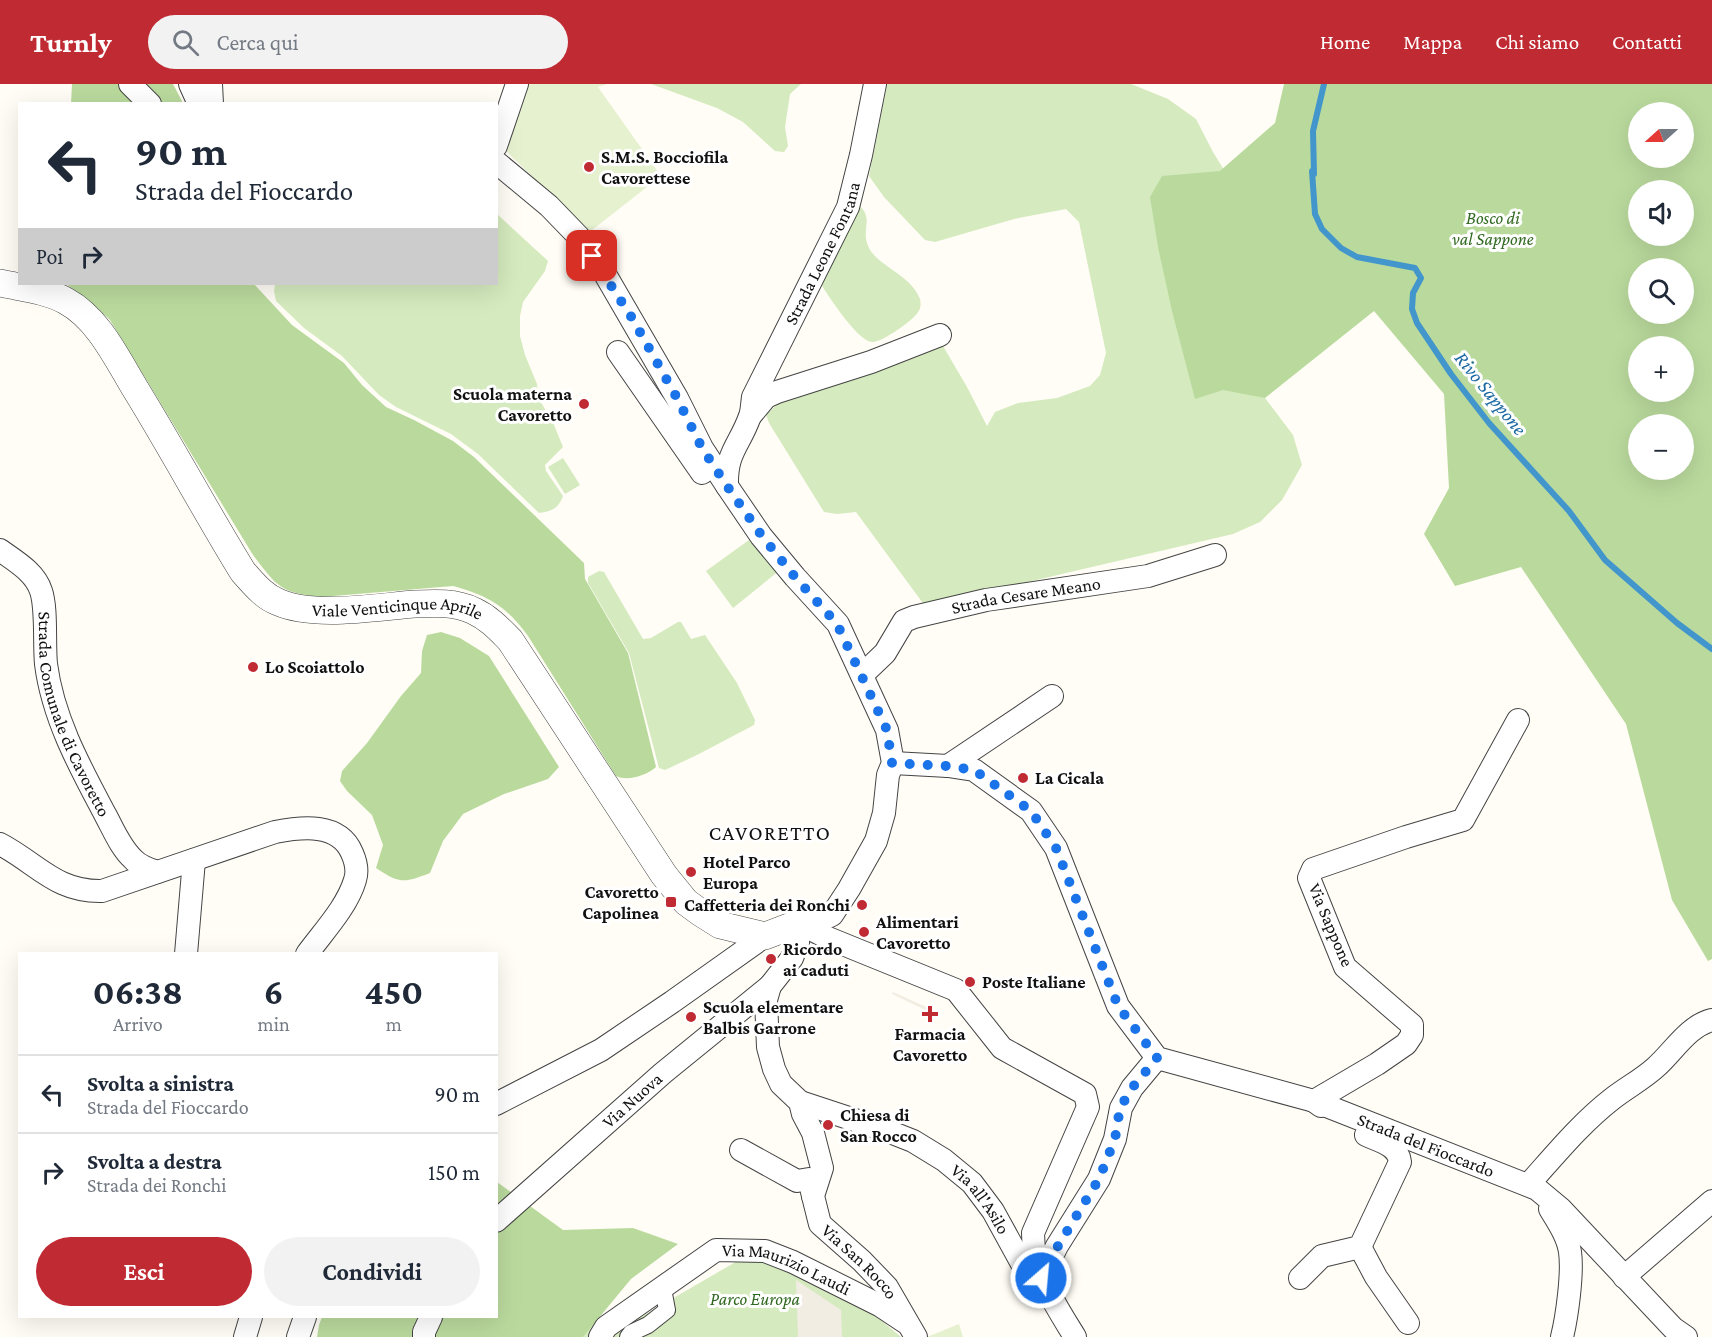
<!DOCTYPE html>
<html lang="it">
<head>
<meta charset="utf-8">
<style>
	:root { --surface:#fff; --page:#f2f2f3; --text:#1f2937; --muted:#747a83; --line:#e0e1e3; --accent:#c02a33 }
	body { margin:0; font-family:"Crimson Pro",serif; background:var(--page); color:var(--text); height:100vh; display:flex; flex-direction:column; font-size:22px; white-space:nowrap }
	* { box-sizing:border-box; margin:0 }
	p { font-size:20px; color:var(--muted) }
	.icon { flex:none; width:33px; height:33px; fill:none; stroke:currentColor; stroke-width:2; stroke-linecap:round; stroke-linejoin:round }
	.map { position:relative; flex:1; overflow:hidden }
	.details { position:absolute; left:18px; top:868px; width:480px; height:366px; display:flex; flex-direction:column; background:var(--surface); border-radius:0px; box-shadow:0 6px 24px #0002 }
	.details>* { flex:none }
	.top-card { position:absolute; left:18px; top:18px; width:480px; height:183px; border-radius:0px; box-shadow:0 6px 24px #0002; background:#fff; color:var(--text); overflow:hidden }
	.needle { width:39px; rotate:249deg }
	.controls { position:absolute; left:1628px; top:18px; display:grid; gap:12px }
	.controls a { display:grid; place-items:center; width:66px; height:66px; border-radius:50%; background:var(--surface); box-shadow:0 6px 24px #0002; font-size:30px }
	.pin { position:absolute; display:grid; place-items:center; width:51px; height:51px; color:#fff; margin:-26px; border-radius:12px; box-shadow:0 3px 9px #0006 }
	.me { position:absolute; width:66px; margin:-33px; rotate:27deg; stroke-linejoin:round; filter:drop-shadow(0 0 4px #0008) }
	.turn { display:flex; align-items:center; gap:21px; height:126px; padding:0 18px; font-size:27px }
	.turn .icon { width:78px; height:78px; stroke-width:2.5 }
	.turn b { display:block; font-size:42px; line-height:51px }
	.then { display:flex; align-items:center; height:57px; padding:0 18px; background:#0003; gap:12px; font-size:22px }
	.eta { display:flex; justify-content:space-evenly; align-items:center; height:102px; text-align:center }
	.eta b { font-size:36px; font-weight:700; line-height:42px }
	.button { display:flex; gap:12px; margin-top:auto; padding:12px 18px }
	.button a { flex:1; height:69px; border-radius:36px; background:var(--accent); color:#fff; font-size:24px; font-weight:700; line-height:69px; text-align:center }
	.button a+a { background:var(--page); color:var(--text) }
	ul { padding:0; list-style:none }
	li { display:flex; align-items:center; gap:18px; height:78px; padding:0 18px; border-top:2px solid var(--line) }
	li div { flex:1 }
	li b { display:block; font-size:22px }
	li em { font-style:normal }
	header { display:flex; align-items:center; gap:36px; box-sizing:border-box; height:84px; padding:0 30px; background:var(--accent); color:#fff }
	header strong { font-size:28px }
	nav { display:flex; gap:33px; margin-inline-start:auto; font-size:21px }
	.search { width:420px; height:54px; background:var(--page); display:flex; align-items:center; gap:15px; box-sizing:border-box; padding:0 21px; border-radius:33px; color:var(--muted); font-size:22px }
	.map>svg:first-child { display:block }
</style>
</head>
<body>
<header>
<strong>Turnly</strong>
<div class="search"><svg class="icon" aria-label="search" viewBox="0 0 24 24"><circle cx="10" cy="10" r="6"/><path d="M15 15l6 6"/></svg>Cerca qui</div>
<nav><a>Home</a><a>Mappa</a><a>Chi siamo</a><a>Contatti</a></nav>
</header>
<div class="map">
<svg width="1712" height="1253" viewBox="0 0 1712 1253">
	<rect width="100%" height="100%" fill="#fffdf5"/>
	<path fill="#d5eabe" d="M 651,0 L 801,0 L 790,10 L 785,43 L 788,62 L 784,68 L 775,67 L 743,38 L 717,24 Z
		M 887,0 L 1131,0 L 1168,15 L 1196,35 L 1213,68 L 1240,112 L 1243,308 L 1265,314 L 1293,351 L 1302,381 L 1282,416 L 1260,438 L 1233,450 L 925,522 L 856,428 L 837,430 L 824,428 L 769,339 L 766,331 L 780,318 L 932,263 L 943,262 L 967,303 L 987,342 L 995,328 L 1018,319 L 1057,314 L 1090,302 L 1100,291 L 1106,269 L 1079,138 L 1066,125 L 1014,135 L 935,158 L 925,156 L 884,113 L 869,92 Z
		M 860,122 C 874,136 860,146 869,164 C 878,182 911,191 920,215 C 921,220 921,224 918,228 C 914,236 882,258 873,258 C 858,259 824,206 817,193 Z
		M 497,130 L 548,177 L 545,187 L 523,218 L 520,232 L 520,252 L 525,271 L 537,300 L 538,313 L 554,341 L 563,363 L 545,381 L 546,387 L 563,412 C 558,425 552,427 539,429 L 478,370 L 451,350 L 396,323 L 379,311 L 342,272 L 304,244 L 276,217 L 274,207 L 275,200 L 496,200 Z
		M 563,374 L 580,401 L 565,410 L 548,383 Z
		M 749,456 L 754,459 L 780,486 L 733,524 L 706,487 Z
		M 599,487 L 604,488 L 643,555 L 651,554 L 678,538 L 681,538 L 691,555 L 705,551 L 737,599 L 755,636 L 754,641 L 697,671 L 665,686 L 659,684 L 629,569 L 588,499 L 588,493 Z
		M 739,1176 L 782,1179 L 871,1228 L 901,1253 L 322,1253 L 496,1233 L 497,1207 L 627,1241 Z"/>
	<path fill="#bada9d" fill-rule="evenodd" d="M 72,0 L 173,0 L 183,19 L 71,20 Z
		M 1284,0 L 1712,0 L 1712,875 L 1708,877 L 1672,816 L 1626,640 L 1521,483 L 1455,502 L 1424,450 L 1449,404 L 1444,310 L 1374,227 L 1265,314 L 1223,306 L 1195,315 L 1172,227 L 1158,163 L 1150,113 L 1162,92 L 1220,87 L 1275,39 ZM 1638,28 L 1683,28 L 1683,74 L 1638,74 ZM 1638,106 L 1683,106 L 1683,152 L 1638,152 ZM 1638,184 L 1683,184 L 1683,230 L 1638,230 ZM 1638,262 L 1683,262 L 1683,308 L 1638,308 ZM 1638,340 L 1683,340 L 1683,386 L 1638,386 Z
		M 66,200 L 254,200 L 292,241 L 344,279 L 362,301 L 386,323 L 414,336 L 453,357 L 474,373 L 584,479 L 585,495 L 628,569 L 656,683 C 647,691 628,698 616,692 L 528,552 C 506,522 489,512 453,502 L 321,513 C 281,509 277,503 253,471 L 110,236 L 92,219 Z
		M 441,548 L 460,554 L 489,572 L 559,683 L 548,695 L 504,710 L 463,730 L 443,757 L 430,789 C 404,799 400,800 376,784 L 383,761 L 372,731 L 347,707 L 340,697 L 342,687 L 367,659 L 401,612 L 421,589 L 422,567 L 427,551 Z
		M 497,1098 L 563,1146 L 633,1144 L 678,1160 L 631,1195 L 583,1253 L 317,1253 L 319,1241 L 322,1233 L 496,1233 Z"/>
	<path fill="#e6f1d0" d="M 529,0 L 607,0 L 598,3 L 661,92 L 587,150 L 573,132 L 505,66 Z
		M 959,1240 L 963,1253 L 927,1253 Z"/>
	<path fill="#f1ede2" d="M 893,908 L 935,927 L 934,930 L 892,910 Z
		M 796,1196 L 841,1226 L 842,1253 L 798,1253 Z"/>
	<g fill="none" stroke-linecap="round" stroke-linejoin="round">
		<path stroke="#4296cb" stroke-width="6" d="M 1324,0 L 1313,47 L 1314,90 L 1312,87 L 1315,130 L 1322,145 L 1341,164 L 1357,173 L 1415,184 L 1421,194 L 1413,209 L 1412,225 L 1417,239 L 1451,290 L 1489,339 L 1569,427 L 1605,476 L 1677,539 L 1712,565"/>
		<defs>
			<path id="pedestrian" d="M 628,1253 L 631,1249 L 648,1241 L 667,1226 L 664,1210"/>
			<g id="minor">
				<path d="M 130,0 L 150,20"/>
				<path d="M 190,0 L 199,20"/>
				<path d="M 211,0 L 212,20"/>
				<path d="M 496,62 L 517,0"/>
				<path d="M 496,78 L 549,122 L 579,153 L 605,190 L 677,314 L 702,364 L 727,402 L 761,452 L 795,493 L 838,540 L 887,646 L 893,679 L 888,691 L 884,729 L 876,757 L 849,805 L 832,831 L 817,838 L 799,839"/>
				<path d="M 618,268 L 702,389"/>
				<path d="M 751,331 L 766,313 L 777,308 L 871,278 L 940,251"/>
				<path id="s1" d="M 727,402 C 726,367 740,361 750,332 C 752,327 752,319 753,313 L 848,123 L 861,71 L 875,0"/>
				<path id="s2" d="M 0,466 C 15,477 35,488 41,507 C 47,524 44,560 46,580 C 53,635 81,685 106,732 C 114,747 121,764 133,775 C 139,782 148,785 157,788"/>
				<path id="s3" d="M 862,591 L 885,569 L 904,537 L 914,533 L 986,516 L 1148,492 L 1215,471"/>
				<path id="s4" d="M 893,679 L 948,682 L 974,686 L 1031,727 L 1056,764 L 1118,922 L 1157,974 L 1314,1017 L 1537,1105 L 1561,1125 L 1673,1244 L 1686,1253"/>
				<path d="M 948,682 L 1052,612"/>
				<path d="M 0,760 C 38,780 56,808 102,807 L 275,748 C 301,743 339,738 352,769 C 356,778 358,787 355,796 C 347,823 323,848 307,870"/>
				<path d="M 799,839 L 828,854 L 956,906 L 1002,964 L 1085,1010 L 1088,1023 L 1033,1149 C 1033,1189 1055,1220 1075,1253"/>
				<path id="s5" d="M 799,839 L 798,859 L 792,874 L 770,902 L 766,916 L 768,963 L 774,985 L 781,1000 L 800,1018 L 803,1030 L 813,1049 L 822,1084 L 813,1112 L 820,1140 L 862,1177 L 887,1203 L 916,1253"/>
				<path d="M 186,870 L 194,776"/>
				<path id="s6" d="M 800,1018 L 885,1046 L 913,1057 L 944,1076 L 972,1099 L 993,1127 L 1026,1187 L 1041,1194 L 1057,1162 L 1099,1095 L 1115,1055 L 1121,1024 L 1132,1004 L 1157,974"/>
				<path d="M 496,1020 L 601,966 L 672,918 L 765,852"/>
				<path d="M 1321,1022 L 1314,1017 L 1377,980 L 1406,960 L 1412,951 L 1412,941 L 1345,883 L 1309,794 L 1313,785 L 1406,753 L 1463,736 L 1518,636"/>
				<path d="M 741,1066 L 797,1097 L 809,1095 L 813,1112"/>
				<path d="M 1528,1101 C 1555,1071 1580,1040 1612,1015 C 1626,1004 1643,995 1656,983 C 1674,967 1688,942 1712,936"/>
				<path d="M 1550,1125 C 1558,1138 1568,1153 1570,1168 C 1573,1189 1567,1233 1562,1253"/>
				<path id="s7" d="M 496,1137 L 663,989 L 770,902"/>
				<path d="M 1360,1163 L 1376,1193 L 1408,1239"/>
				<path d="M 1624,1193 L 1712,1117"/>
				<path d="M 1300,1194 L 1322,1172 L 1360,1163 L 1400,1078 C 1398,1061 1381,1058 1366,1051"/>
				<path d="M 245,1253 L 251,1233"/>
				<path d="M 298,1253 L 305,1233"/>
				<path d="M 424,1253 L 424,1248 L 431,1233"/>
				<path id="s8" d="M 600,1253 L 606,1243 L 716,1166 L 765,1167 L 793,1178 L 881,1222 L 905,1238"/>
			</g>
			<g id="tertiary">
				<path id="s9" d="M 0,199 C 22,204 46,206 66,217 C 99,235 117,275 136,306 C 173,366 206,428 243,488 C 254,500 263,512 278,518 C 314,534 376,523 415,520 C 435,519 456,518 474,527 C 489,534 499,545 510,556 L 664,791 L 686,818 L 701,829 L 720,841 L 765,852 L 799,839"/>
			</g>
		</defs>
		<use href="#pedestrian" stroke="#444" stroke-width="18"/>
		<use href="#minor" stroke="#444" stroke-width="24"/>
		<use href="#tertiary" stroke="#444" stroke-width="28"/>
		<use href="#pedestrian" stroke="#fff" stroke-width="16"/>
		<use href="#minor" stroke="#fff" stroke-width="22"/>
		<use href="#tertiary" stroke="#fff" stroke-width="27"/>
	</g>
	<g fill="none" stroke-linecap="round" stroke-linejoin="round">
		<path stroke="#1a73e8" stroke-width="10" stroke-dasharray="0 18" d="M 592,172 L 632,234 L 677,314 L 702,364 L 727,402 L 762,452 L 795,493 L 837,540 L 887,646 L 892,679 L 948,682 L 974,686 L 1031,727 L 1056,764 L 1118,922 L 1157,974 L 1132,1004 L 1120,1024 L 1115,1055 L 1099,1095 L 1058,1162 L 1041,1194"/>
	</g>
	<g fill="#c02a33" stroke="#fff" stroke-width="2">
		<circle cx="589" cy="83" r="6"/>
		<circle cx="584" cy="320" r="6"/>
		<circle cx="253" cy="583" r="6"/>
		<circle cx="1023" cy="694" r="6"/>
		<circle cx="691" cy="788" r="6"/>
		<rect x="665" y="812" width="12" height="12" rx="3"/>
		<circle cx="862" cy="821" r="6"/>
		<circle cx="864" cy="848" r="6"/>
		<circle cx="771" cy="875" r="6"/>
		<circle cx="970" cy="898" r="6"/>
		<path d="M927 921h6v6h6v6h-6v6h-6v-6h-6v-6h6z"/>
		<circle cx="691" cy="933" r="6"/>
		<circle cx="828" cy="1041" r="6"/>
	</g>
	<g text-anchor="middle" stroke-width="6" stroke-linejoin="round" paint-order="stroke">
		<g font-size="18" font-weight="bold" fill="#111" stroke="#fff" text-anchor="start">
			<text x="601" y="79">S.M.S. Bocciofila<tspan x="601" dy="21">Cavorettese</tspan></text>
			<text x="572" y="316" text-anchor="end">Scuola materna<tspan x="572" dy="21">Cavoretto</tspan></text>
			<text x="265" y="589">Lo Scoiattolo</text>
			<text x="1035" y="700">La Cicala</text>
			<text x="703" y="784">Hotel Parco<tspan x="703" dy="21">Europa</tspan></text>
			<text x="659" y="814" text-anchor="end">Cavoretto<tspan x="659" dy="21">Capolinea</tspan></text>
			<text x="850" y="827" text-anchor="end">Caffetteria dei Ronchi</text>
			<text x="876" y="844">Alimentari<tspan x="876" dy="21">Cavoretto</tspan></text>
			<text x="783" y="871">Ricordo<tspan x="783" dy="21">ai caduti</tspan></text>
			<text x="982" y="904">Poste Italiane</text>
			<text x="703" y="929">Scuola elementare<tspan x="703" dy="21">Balbis Garrone</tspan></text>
			<text x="930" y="956" text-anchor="middle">Farmacia<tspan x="930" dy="21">Cavoretto</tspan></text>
			<text x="840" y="1037">Chiesa di<tspan x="840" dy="21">San Rocco</tspan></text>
		</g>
		<g font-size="18" font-style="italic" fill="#316921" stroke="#fff">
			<text x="1493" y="140">Bosco di<tspan x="1493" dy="21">val Sappone</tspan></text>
			<text x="755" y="1221">Parco Europa</text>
		</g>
		<g font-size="18" fill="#111" stroke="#fff">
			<text dy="6" stroke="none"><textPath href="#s1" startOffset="254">Strada Leone Fontana</textPath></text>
			<text dy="6" stroke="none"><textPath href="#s3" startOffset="194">Strada Cesare Meano</textPath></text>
			<text dy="6" stroke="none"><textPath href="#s9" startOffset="562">Viale Venticinque Aprile</textPath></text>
			<text dy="6" stroke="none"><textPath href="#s2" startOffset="188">Strada Comunale di Cavoretto</textPath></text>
			<text transform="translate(1331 841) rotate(67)" y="6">Via Sappone</text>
			<text dy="6" stroke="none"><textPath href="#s7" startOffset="182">Via Nuova</textPath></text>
			<text dy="6" stroke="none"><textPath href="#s4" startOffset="714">Strada del Fioccardo</textPath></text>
			<text dy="6" stroke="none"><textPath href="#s6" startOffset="210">Via all'Asilo</textPath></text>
			<text dy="6" stroke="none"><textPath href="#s5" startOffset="382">Via San Rocco</textPath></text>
			<text dy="6" stroke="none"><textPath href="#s8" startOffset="220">Via Maurizio Laudi</textPath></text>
		</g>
		<g font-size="20" font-style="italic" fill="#1b68a2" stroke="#fff">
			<text transform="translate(1491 309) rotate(51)" y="7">Rivo Sappone</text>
		</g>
		<g font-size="21" letter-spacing="1.5" fill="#111" stroke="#fff">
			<text x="770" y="756">CAVORETTO</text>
		</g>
	</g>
</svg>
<div class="controls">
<a><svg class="needle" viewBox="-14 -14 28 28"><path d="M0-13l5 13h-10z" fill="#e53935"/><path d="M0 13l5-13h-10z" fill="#747a83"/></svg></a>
<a><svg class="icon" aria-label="sound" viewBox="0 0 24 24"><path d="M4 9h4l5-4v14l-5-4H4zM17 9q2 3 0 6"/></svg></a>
<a><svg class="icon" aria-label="search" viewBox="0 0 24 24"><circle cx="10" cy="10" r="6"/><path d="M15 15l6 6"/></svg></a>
<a>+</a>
<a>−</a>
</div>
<div class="pin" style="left:592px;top:172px;background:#d93025"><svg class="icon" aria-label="arrive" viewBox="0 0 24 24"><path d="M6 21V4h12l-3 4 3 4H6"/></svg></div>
<svg class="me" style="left:1041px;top:1194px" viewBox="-20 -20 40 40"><circle r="17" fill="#1a73e8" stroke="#fff" stroke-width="3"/><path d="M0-11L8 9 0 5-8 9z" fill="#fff"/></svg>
<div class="top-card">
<div class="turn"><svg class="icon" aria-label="left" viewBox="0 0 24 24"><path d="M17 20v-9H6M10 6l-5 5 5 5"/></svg><div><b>90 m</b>Strada del Fioccardo</div></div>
<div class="then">Poi<svg class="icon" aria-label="right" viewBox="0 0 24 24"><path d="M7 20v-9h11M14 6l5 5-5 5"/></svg></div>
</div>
<section class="details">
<div class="eta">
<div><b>06:38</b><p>Arrivo</p></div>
<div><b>6</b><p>min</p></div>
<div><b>450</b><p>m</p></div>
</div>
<ul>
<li><svg class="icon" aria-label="left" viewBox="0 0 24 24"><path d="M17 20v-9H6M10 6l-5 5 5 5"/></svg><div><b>Svolta a sinistra</b><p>Strada del Fioccardo</p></div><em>90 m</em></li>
<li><svg class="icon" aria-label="right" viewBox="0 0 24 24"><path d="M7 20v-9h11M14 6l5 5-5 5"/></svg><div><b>Svolta a destra</b><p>Strada dei Ronchi</p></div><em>150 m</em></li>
</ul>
<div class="button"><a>Esci</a><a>Condividi</a></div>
</section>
</div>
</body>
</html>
